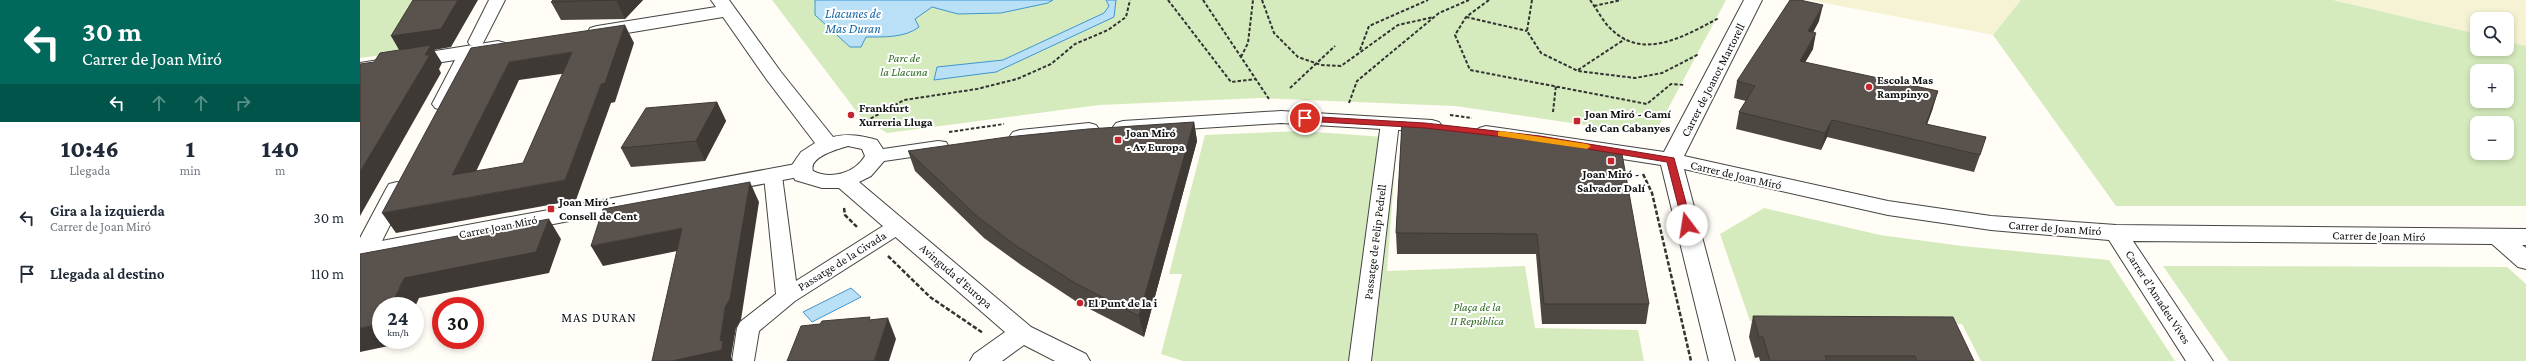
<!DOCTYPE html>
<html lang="es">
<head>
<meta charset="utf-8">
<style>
	:root { --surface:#fff; --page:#f6f6f7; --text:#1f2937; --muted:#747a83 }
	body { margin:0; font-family:"Crimson Pro",serif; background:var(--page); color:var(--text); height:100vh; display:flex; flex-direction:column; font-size:15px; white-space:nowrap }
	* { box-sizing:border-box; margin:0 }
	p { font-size:13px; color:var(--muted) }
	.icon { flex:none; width:22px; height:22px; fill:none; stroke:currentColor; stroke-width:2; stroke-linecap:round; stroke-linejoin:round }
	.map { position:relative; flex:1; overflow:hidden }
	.panel { display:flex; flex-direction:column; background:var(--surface); width:360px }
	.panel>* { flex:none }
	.banner { background:#00695c; color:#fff; overflow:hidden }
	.controls { position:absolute; left:2110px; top:12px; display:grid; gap:8px }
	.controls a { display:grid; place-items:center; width:44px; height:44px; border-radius:8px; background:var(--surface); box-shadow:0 2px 6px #0003; font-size:20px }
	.speed { position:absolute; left:12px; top:297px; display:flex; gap:8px; font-size:20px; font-weight:700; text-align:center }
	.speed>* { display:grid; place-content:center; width:52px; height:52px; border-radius:50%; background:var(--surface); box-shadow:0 2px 6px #0003; line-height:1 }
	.speed small { font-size:10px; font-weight:400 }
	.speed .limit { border:6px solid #d22; background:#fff; color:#111 }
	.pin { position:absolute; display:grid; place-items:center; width:34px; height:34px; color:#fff; margin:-17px; border:2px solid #fff; border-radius:50%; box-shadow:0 1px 4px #0007 }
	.me { position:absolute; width:44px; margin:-22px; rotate:346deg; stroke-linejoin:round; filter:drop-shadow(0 0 3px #0008) }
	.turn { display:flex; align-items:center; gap:14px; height:84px; padding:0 16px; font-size:18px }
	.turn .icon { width:52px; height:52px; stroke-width:2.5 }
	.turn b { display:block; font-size:28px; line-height:34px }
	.lanes { display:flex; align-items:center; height:38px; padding:0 16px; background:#0003; justify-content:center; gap:20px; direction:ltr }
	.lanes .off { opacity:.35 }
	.eta { display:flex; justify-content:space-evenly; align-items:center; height:68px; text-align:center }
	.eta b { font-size:24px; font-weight:800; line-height:28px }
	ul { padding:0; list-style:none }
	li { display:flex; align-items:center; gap:12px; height:56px; padding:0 16px }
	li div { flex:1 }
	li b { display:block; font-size:15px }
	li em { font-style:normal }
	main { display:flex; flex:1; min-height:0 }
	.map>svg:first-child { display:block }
</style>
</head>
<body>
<main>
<section class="panel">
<div class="banner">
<div class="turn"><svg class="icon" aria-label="left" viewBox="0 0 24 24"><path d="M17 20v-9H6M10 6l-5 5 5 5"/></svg><div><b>30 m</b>Carrer de Joan Miró</div></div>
<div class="lanes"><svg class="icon" aria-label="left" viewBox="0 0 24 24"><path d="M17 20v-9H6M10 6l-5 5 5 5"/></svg><svg class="icon off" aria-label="ahead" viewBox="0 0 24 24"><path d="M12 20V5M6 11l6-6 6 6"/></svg><svg class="icon off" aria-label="ahead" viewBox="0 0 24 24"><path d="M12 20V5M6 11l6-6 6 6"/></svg><svg class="icon off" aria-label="right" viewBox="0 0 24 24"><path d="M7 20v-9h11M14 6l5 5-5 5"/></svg></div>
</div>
<div class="eta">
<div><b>10:46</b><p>Llegada</p></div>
<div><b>1</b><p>min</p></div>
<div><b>140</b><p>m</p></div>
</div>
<ul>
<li><svg class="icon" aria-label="left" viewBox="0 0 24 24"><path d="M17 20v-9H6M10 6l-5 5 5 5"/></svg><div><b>Gira a la izquierda</b><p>Carrer de Joan Miró</p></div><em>30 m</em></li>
<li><svg class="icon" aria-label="arrive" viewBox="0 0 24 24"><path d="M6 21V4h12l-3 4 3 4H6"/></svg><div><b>Llegada al destino</b></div><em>110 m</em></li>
</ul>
</section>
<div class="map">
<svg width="2166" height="361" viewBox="0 0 2166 361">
	<rect width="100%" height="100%" fill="#fffdf5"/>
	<path fill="#f6f3d4" d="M 1449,0 L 1661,0 L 1633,35 Z
		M 1973,0 L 2166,0 L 2166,46 L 2147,42 L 2147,19 L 2117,19 L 2117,34 Z"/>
	<path fill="#d5ebbd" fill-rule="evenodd" d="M 0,0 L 69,0 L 36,53 L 0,58 Z
		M 412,0 L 1366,0 L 1294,135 L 1095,106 L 900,98 L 739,105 L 527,133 L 500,116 Z
		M 1661,0 L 1973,0 L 2117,34 L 2117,49 L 2147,49 L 2147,42 L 2166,46 L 2166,206 L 1756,206 L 1633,35 ZM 2117,71 L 2147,71 L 2147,101 L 2117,101 ZM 2117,123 L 2147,123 L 2147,153 L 2117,153 Z
		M 942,131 L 1037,138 L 1027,271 L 1165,266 L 1175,328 L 1278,330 L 1284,361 L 823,361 L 801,354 L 822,274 L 809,274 L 845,135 Z
		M 1404,208 L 1520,235 L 1602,246 L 1749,260 L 1815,361 L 1621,361 L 1602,324 L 1390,321 L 1360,234 Z
		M 1803,266 L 2147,267 L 2166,284 L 2166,361 L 1869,361 Z"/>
	<path fill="#b9e0f7" stroke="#3f96cf" d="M 455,0 L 693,0 L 688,3 L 641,13 L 598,14 L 572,7 L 555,19 L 559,27 C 545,38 523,37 506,37 L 501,47 L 490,47 L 455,15 Z
		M 746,0 L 756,0 L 754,17 L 636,72 L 574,80 L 577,67 L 643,60 L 744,13 L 749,6 Z
		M 491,288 L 501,297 L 452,322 L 443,312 Z"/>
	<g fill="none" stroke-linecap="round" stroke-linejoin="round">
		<defs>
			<path id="pedestrian" d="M 129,0 L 145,0 L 122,45 L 110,45 L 108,42 Z
				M 1030,118 L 1036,119 L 1039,123 L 1011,361 L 989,361 L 1021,123 L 1024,119 Z
				M 413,170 L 420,172 L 422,176 L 436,281 L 531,221 L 538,220 L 545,221 L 548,226 L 545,231 L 435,301 L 399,331 L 394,361 L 372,361 L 377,328 L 380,322 L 416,294 L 404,176 L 406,172 Z"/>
			<path id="minor" d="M 351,0 L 369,0 L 421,72 L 473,137 C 489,133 502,136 517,140 L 523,149 L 578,141 L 586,142 L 589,147 L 586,152 L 524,161 L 511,176 L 499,182 L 671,327 L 726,354 L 730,361 L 695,361 L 664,345 L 642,361 L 610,361 L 614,354 L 645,332 L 479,188 L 462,188 L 435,180 L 430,168 L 441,152 L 455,143 L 407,80 L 363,17 L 237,38 L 230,36 L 228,32 L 230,28 L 237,26 L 356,7 ZM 488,146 L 502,149 L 505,156 C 495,173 471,180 453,171 C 448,157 478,149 488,146 Z
				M 1384,0 L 1402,0 L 1324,156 L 1528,201 L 1631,216 L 1756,225 L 2166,229 L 2166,245 L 2162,245 L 2166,248 L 2166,269 L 2158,267 L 2132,244 L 1773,241 L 1853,361 L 1826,361 L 1749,240 L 1631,230 L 1528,215 L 1324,169 L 1375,361 L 1349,361 L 1301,165 L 1126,138 L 1119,136 L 1116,132 L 1119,128 L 1126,126 L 1304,152 Z
				M 138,41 L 145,43 L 147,47 L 145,51 L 115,56 L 92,104 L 89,108 L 82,110 L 75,108 L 72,104 L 95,60 L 0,75 L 0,63 Z
				M 921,111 L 1072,120 L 1079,122 L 1082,126 L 1079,130 L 1072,132 L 921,123 L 763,133 L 756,131 L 753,127 L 756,123 L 763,121 Z
				M 729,123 L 736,125 L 739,129 L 736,133 L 660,142 L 653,140 L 650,136 L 653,132 L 660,130 Z
				M 37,182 L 45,184 L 48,189 L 12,261 L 8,267 L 0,269 L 0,238 L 26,189 L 29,184 Z"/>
			<path id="tertiary" d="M 441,163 L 449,165 L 452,170 L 449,175 L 0,261 L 0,245 Z"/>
		</defs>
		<use href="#pedestrian" stroke="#444" stroke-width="2"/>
		<use href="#minor" stroke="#444" stroke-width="2"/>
		<use href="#tertiary" stroke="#444" stroke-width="2"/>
		<path stroke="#333" stroke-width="2" stroke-dasharray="3.5 2" stroke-linecap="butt" d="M 808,0 L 871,82 L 896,79
			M 843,0 L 909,99
			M 902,0 L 914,33 L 938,57 L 961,65 L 981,66 L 1038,25 L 1074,17
			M 1129,0 L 1106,17 L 1095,35 L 1110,70 L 1287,104 L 1311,84 L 1325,85
			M 1172,0 L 1167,31 L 1181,53 L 1218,71 L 1275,78 L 1302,73 L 1339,54
			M 1230,0 C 1237,9 1243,22 1252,30 C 1285,61 1326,35 1359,18
			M 1234,6 L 1261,0
			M 1106,17 L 1167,31
			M 1000,50 L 1009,26 L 1068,0
			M 881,57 L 888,43 L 893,0
			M 1218,70 L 1265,39
			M 930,88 L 975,46
			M 989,103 L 997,81 L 1079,13 L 1109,0
			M 1193,112 L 1196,85
			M 1090,115 L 1112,118
			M 501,124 L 544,100 L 617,89 L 657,79 L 691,64 L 715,44 L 748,30 L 766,17 L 770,0
			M 589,132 L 644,124"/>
		<path stroke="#333" stroke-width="2.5" stroke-dasharray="4.5 2" stroke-linecap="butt" d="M 1283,174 L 1292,193 L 1331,361
			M 484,208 L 485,215 L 498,228
			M 528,256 L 570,297 L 623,333"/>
		<use href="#pedestrian" fill="#fff" fill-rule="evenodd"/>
		<use href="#minor" fill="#fff" fill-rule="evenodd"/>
		<use href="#tertiary" fill="#fff" fill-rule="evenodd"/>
	</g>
	<path fill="#4d4742" d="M 193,0 L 283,0 L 265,19 L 201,20 L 191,2 Z
		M 1459,21 L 1453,32 L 1453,49 L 1445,62 L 1573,108 L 1567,124 L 1620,155 L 1614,172 L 1467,137 L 1461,150 L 1376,129 L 1379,112 L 1386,101 L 1374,98 L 1377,81 Z
		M 357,102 L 366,121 L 345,161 L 271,167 L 261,148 Z
		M 834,122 L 837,141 L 784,337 L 720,304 L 661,265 L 624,238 L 555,171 L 548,151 Z
		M 1042,122 L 1289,304 L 1286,324 L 1182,324 L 1176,254 L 1037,254 L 1036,233 Z
		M 1393,316 L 1614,361 L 1400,361 L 1399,357 L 1395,358 L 1389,337 Z"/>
	<path fill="#3f3936" d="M 98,0 L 118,0 L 91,47 L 74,50 L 82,63 L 79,69 L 81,73 L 0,216 L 0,172 L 42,55 L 31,36 Z
		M 256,0 L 283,0 L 265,19 Z
		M 1463,5 L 1459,21 L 1445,48 L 1448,31 Z
		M 265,25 L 274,43 L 255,102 L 251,103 L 216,200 L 36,233 L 22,213 L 205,180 L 241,84 Z
		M 1456,33 L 1453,49 L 1436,78 L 1440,61 Z
		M 212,52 L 222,71 L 159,80 L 105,195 L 92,175 L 149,62 Z
		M 1578,91 L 1573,108 L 1561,141 L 1566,124 Z
		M 357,102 L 366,121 L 345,161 L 336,141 Z
		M 1472,120 L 1467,137 L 1461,150 L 1465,133 Z
		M 834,122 L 837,141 L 784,337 L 779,316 Z
		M 390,182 L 399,202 L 381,320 L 376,328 L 371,357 L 373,361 L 312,361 L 360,340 L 365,307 Z
		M 189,219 L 201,239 L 189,273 L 59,298 L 55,307 L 55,306 L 31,306 L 44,278 Z
		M 322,228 L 332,248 L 243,266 L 231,246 Z
		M 528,318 L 536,339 L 529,361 L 514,361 Z
		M 21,324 L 21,340 L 40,340 L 38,344 L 0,352 L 0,328 Z"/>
	<path fill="#5a524d" stroke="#3f3936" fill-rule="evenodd" d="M 53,0 L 98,0 L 81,29 L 31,36 Z
		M 193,0 L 256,0 L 191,2 Z
		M 1430,0 L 1440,0 L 1463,5 L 1448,31 L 1456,33 L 1440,61 L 1578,91 L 1566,124 L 1626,137 L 1620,155 L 1472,120 L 1465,133 L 1379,112 L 1395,86 L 1377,81 Z
		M 265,25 L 245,83 L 241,84 L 205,180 L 22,213 L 111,48 ZM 212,52 L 163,163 L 92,175 L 149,62 Z
		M 71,45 L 65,55 L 70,55 L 0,172 L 0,64 L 14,62 L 20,53 Z
		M 357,102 L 336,141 L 261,148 L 286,108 Z
		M 834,122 L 779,316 L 715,283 L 655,245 L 618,217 L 548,151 L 647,137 L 728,129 Z
		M 1042,122 L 1125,130 L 1262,154 L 1289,304 L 1184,304 L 1177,234 L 1036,233 Z
		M 390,182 L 370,299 L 365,307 L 360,340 L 363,342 L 362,350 L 312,361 L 292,361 L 322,228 L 231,246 L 243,209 Z
		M 189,219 L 176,252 L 44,278 L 31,306 L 21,306 L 21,324 L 0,328 L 0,254 Z
		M 1393,316 L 1593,317 L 1614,361 L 1557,361 L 1555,356 L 1465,356 L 1467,361 L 1410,361 L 1403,337 L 1399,337 Z
		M 510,317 L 509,320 L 528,318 L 514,361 L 427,361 L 441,326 L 460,324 L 462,321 Z"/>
	<path fill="#c4262e" stroke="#7f191e" d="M 942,116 L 1065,123 L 1180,136 L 1314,158 L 1332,225 L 1327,228 L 1323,225 L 1307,162 L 1180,141 L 1065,128 L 945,121 L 942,120 Z"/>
	<path fill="#f59e0b" d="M 1141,131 L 1227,144 L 1231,146 L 1227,149 L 1138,136 L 1138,132 Z"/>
	<g fill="#c4262e" stroke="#fff" stroke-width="1.5">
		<circle cx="1509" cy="87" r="4"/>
		<circle cx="491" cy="115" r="4"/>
		<rect x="1213" y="117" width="8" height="8" rx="2"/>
		<rect x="754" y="136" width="8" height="8" rx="2"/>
		<rect x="1247" y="157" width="8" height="8" rx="2"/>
		<rect x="187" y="205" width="8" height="8" rx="2"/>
		<circle cx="720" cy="303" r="4"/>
	</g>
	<g text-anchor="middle" stroke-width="4" stroke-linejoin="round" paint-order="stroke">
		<g font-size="12" font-style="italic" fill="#2f6b1f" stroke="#fff">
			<text x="544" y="62">Parc de<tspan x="544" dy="14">la Llacuna</tspan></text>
			<text x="1117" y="311">Plaça de la<tspan x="1117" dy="14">II República</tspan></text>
		</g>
		<g font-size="12" fill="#111" stroke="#fff">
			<text transform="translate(1353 80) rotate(-63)" y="4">Carrer de Joanot Martorell</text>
			<text transform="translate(1376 175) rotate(13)" y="4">Carrer de Joan Miró</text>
			<text transform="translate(138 227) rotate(-11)" y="4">Carrer Joan Miró</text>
			<text transform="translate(1695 228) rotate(4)" y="4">Carrer de Joan Miró</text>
			<text transform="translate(2019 236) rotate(1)" y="4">Carrer de Joan Miró</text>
			<text transform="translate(1015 242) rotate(-83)" y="4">Passatge de Felip Pedrell</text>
			<text transform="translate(482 261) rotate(-32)" y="4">Passatge de la Civada</text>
			<text transform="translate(596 276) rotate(41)" y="4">Avinguda d'Europa</text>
			<text transform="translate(1798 297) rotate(57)" y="4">Carrer d'Amadeu Vives</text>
		</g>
		<g font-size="12" font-weight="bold" fill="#111" stroke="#fff" text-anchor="start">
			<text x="1517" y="84">Escola Mas<tspan x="1517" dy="14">Rampinyo</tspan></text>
			<text x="499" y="112">Frankfurt<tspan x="499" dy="14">Xurreria Lluga</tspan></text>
			<text x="1225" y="118">Joan Miró - Camí<tspan x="1225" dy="14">de Can Cabanyes</tspan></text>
			<text x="766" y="137">Joan Miró<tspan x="766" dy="14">- Av Europa</tspan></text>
			<text x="1251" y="178" text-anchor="middle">Joan Miró -<tspan x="1251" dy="14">Salvador Dalí</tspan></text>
			<text x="199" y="206">Joan Miró -<tspan x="199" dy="14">Consell de Cent</tspan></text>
			<text x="728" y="307">El Punt de la i</text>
		</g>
		<g font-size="13" font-style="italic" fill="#1768a6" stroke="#fff">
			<text x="493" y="18">Llacunes de<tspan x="493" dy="15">Mas Duran</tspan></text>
		</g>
		<g font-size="13" letter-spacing="1" fill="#111" stroke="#fff">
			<text x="239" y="322">MAS DURAN</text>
		</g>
	</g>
</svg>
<div class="controls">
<a><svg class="icon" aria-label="search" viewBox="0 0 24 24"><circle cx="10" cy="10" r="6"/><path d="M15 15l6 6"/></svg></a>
<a>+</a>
<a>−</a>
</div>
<div class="speed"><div>24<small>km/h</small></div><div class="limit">30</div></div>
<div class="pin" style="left:945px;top:118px;background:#d93025"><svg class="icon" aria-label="arrive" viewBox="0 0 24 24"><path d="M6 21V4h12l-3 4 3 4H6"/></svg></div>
<svg class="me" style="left:1327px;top:225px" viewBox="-20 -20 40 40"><circle r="19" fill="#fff"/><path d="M0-13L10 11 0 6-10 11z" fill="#c4262e"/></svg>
</div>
</main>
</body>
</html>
